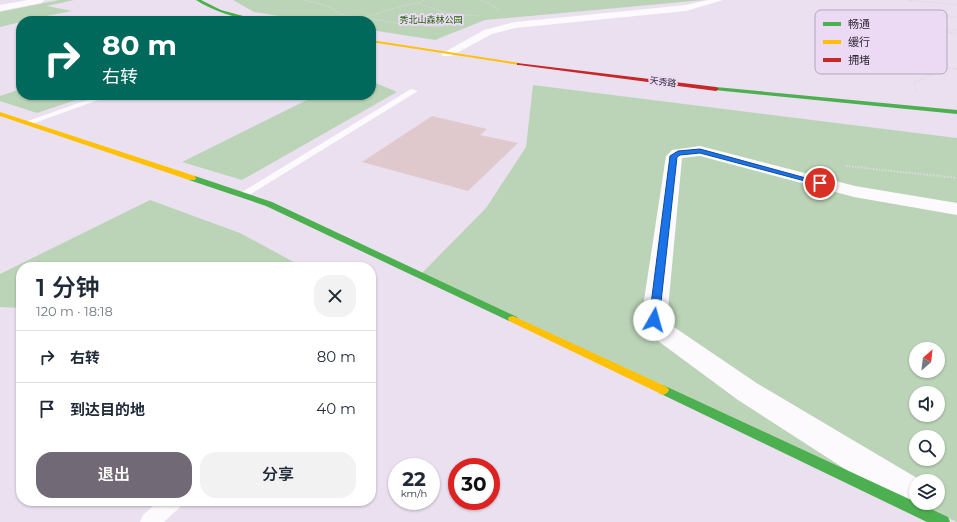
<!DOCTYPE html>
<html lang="zh">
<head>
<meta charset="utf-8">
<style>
	:root { --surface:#fff; --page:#f2f2f3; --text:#1f2937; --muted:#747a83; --line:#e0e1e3; --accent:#716975 }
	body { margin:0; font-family:Montserrat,"Noto Sans SC",sans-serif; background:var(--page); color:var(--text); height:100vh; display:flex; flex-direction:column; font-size:15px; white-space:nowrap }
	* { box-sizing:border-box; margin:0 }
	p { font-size:13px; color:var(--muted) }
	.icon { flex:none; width:22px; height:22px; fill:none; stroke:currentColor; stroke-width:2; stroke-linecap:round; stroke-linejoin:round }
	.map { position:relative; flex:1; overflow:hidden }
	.sheet { position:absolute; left:16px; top:262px; width:360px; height:244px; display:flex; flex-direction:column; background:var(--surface); border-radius:16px; box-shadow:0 1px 3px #0004 }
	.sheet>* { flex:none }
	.guide { position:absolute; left:16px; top:16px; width:360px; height:84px; border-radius:16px; box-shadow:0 1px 3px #0004; background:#00695c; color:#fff; overflow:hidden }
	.needle { width:26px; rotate:28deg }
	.buttons { position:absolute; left:909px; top:342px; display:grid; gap:8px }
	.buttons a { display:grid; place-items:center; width:36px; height:36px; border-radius:50%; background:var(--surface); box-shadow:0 1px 3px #0004; font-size:20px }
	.speed { position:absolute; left:388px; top:458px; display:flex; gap:8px; font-size:20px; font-weight:700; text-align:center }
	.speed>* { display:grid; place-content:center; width:52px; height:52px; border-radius:50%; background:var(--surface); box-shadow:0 1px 3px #0004; line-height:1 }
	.speed small { font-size:10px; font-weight:400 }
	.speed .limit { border:6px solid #d22; background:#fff; color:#111 }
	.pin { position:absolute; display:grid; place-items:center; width:34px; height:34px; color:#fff; margin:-17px; border:2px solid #fff; border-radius:50%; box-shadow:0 1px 4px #0007 }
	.me { position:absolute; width:44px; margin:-22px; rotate:7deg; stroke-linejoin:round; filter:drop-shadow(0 0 3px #0008) }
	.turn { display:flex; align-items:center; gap:14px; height:84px; padding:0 20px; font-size:18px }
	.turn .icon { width:52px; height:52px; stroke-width:2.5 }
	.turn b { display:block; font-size:28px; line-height:34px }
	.round { display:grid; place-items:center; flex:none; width:42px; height:42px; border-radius:16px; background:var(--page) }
	.head { display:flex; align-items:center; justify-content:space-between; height:68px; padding:0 20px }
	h1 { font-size:24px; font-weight:600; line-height:30px }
	.button { display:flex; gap:8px; margin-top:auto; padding:8px 20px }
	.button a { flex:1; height:46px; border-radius:16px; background:var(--accent); color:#fff; font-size:16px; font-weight:600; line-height:46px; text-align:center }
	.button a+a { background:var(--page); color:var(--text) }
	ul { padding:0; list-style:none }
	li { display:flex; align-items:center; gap:12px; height:52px; padding:0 20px; border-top:1px solid var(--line) }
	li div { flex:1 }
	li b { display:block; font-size:15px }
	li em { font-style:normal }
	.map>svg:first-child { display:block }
</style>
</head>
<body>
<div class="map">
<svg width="957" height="522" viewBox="0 0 957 522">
	<rect width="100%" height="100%" fill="#eae0ef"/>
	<path fill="#bbd4b7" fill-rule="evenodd" d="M 59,0 L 74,0 L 47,6 L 72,11 L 21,21 L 21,22 L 0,27 L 0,12 Z
		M 233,0 L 704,0 L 485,20 L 435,40 L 371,30 L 371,21 L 312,21 L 254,12 Z
		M 371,81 L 397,92 L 242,180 L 182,162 L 317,95 L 371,95 Z
		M 533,85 L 957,138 L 957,522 L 421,274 L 486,208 L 526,147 ZM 916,349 L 938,349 L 938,371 L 916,371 ZM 916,393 L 938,393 L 938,415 L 916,415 ZM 916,437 L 938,437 L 938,459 L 916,459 ZM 916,481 L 938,481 L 938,503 L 916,503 Z
		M 21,89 L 21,95 L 91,95 L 37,113 L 0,101 L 0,96 Z
		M 150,200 L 240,233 L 303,267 L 21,267 L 21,308 L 0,307 L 0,274 Z"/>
	<path fill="#dfc9cc" d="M 432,116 L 487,129 L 480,135 L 518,143 L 468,191 L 362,162 Z"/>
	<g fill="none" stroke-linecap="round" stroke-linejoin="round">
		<path stroke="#dcd9dd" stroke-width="1" stroke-dasharray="1 1" stroke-linecap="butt" d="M 305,0 L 330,7 L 340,14 L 402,24 L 433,27 L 462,24
			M 481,0 L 500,10
			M 907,0 L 957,5
			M 417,3 L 447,13 L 479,16
			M 896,10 L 957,17
			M 367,17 L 401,6 L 419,3 L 424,0
			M 904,24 L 924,26 L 957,34
			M 836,26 L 844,17 L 853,15 L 882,17 L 957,30"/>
		<path stroke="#dcd9dd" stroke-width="1.5" stroke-dasharray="1 1" stroke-linecap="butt" d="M 948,68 L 957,69
			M 916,89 L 914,83 L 931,74"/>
		<path stroke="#dcd9dd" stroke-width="2" stroke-dasharray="1.5 1.5" stroke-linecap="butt" d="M 846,166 L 957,178"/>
		<path fill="#fcfafd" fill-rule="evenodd" d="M 411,89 L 418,91 L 246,197 L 242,198 L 237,195 Z
			M 101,95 L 112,95 L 29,125 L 22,123 Z
			M 159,501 L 182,501 L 180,507 L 164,522 L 140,522 L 143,515 Z"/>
		<path fill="#fcfafd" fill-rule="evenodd" d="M 28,0 L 45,0 L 41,3 L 0,11 L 0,5 Z
			M 708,0 L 723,0 L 686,11 L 515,28 L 492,34 L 451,56 L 443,56 L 441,54 L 484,30 L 515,22 L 686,5 Z
			M 700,146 L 855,186 L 957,203 L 957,215 L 854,197 L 700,156 L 682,158 L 667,320 L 668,323 L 758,384 L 922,481 L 916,481 L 916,503 L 930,503 L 928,507 L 916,512 L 904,507 L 738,400 L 650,335 L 641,320 L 666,156 L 672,150 Z"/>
		<path fill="#4caf50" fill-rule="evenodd" d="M 196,0 L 201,0 L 221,10 L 262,21 C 242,21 213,11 196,0 Z
			M 716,87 L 957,110 L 957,114 L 714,90 L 713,89 Z
			M 189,176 L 195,176 L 272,202 L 517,317 L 518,319 L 517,321 L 509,321 L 266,206 L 189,180 Z
			M 663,385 L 948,517 L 950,522 L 927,522 L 659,393 L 657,390 L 659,387 Z"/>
		<path fill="#ffc107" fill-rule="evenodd" d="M 371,40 L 519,63 L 521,64 L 519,65 L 371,42 Z
			M 0,112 L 195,176 L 196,178 L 195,180 L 189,180 L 0,116 Z
			M 513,316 L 667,387 L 669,390 L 667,393 L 663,395 L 659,393 L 509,321 L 508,319 L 509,317 Z"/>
		<path fill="#c62828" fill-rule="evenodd" d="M 517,63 L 716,87 L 719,89 L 716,91 L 519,65 L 517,65 Z"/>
	</g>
	<path fill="#1a73e8" stroke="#114b97" d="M 700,149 L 824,183 L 820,185 L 700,153 L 680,155 L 677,157 L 659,320 L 654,323 L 649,320 L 670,156 L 678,151 Z"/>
	<g text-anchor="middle" stroke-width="4" stroke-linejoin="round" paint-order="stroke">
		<g font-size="9" fill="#1f6505" stroke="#ecdaf5">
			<text x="431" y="23">秀北山森林公园</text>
		</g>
		<g font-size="9" fill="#302934" stroke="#ecdaf5">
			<text transform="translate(663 82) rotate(7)" y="3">天秀路</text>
		</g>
	</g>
	<rect x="815" y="10" width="132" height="64" rx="6" fill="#ecdaf5" stroke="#b4a5bb" stroke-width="1"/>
	<rect x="823" y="22" width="18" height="4" fill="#4caf50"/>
	<rect x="823" y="40" width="18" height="4" fill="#ffc107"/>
	<rect x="823" y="58" width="18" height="4" fill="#c62828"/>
	<g font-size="11" fill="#302934">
		<text x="848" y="28">畅通</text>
		<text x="848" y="46">缓行</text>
		<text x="848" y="64">拥堵</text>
	</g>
</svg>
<div class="buttons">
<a><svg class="needle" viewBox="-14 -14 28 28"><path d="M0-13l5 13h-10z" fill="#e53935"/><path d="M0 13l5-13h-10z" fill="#747a83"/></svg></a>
<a><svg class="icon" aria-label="sound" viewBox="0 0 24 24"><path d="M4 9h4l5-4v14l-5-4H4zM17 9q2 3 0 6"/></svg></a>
<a><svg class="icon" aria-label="search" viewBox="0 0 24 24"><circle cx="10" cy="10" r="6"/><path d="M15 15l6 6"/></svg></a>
<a><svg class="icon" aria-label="layers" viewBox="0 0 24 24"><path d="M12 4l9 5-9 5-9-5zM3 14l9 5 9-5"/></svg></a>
</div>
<div class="speed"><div>22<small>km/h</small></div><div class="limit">30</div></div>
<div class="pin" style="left:820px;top:183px;background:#d93025"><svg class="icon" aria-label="arrive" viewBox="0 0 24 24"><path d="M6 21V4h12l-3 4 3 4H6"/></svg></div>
<svg class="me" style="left:654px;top:320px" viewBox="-20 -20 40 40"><circle r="19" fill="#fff"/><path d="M0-13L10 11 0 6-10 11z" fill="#1a73e8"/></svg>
<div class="guide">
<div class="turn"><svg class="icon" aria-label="right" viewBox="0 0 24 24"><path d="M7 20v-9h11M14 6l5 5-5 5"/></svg><div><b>80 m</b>右转</div></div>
</div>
<section class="sheet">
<div class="head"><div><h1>1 分钟</h1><p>120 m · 18:18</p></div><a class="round"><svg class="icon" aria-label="close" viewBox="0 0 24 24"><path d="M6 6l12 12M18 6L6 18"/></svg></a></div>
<ul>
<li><svg class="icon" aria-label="right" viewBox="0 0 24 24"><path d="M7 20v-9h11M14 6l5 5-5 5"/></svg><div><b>右转</b></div><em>80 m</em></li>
<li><svg class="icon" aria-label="arrive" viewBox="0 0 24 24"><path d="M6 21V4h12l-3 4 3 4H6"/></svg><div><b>到达目的地</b></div><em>40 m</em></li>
</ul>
<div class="button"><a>退出</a><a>分享</a></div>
</section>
</div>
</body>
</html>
